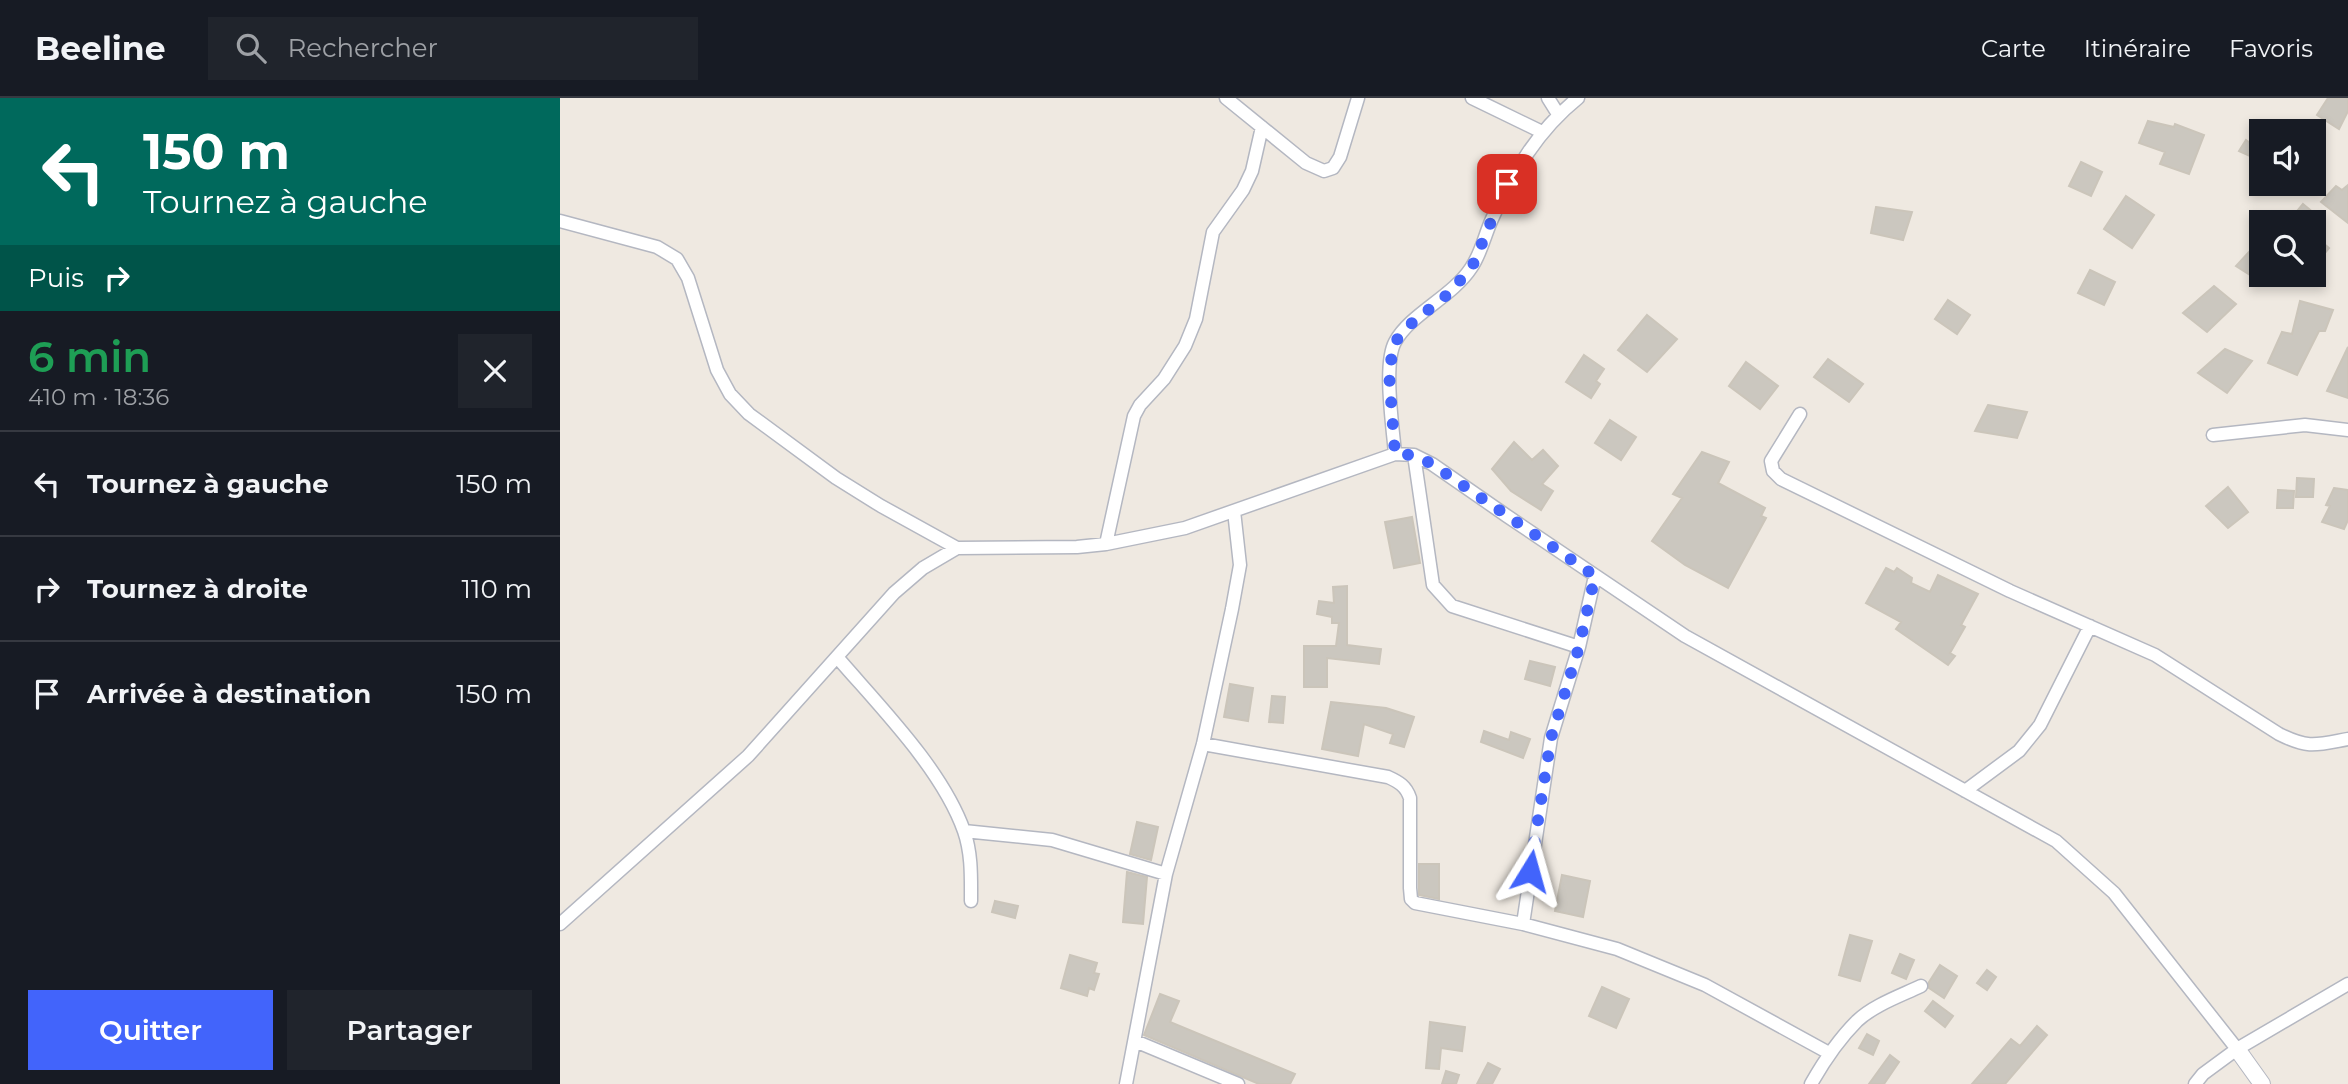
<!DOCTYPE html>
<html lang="fr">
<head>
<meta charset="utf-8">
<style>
	:root { --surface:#171b24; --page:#20242c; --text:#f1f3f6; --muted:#9ea1a6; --line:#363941; --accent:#4264fb }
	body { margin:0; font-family:Montserrat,sans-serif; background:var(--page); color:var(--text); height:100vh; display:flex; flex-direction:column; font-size:26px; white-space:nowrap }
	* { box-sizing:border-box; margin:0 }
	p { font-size:23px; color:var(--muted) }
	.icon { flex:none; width:38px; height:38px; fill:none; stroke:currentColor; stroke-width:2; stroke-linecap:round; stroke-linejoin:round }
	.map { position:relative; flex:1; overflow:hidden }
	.details { display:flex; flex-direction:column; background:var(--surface); width:560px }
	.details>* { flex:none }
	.guide { background:#00695c; color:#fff; overflow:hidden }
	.buttons { position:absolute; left:1689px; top:21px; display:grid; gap:14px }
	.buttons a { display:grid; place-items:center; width:77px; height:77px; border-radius:0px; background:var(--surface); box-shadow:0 4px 10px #0003; font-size:35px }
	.pin { position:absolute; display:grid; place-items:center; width:60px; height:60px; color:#fff; margin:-30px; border-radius:14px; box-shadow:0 4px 10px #0006 }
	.me { position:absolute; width:77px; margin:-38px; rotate:8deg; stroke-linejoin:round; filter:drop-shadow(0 0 5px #0008) }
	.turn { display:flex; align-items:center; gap:24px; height:147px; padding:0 28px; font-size:32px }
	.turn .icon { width:91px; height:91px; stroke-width:2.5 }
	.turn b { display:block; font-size:49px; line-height:60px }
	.then { display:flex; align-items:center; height:66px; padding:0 28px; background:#0003; gap:14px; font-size:26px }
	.round { display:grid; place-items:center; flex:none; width:74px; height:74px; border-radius:0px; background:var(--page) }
	.head { display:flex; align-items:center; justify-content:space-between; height:119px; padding:0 28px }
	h1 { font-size:42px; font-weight:600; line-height:52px; color:#1e9e55 }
	.primary-button { display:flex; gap:14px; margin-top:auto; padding:14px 28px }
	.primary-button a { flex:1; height:80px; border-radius:0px; background:var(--accent); color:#fff; font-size:28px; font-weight:600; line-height:80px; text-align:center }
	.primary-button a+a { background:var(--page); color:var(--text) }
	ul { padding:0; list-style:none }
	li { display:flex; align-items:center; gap:21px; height:105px; padding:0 28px; border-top:2px solid var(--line) }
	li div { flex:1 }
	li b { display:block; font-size:26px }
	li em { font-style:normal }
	header { display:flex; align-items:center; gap:42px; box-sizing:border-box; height:98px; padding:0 35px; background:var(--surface); border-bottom:2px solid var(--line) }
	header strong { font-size:33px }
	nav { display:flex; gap:38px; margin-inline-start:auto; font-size:24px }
	.search { width:490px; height:63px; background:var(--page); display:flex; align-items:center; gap:18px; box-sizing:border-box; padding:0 24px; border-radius:0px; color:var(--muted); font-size:26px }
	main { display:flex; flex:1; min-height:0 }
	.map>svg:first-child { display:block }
</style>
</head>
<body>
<header>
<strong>Beeline</strong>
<div class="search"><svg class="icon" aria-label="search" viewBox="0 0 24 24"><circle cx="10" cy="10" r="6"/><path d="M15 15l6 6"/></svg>Rechercher</div>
<nav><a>Carte</a><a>Itinéraire</a><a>Favoris</a></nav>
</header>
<main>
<section class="details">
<div class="guide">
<div class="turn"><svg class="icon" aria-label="left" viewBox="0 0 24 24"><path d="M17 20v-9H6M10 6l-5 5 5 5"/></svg><div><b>150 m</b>Tournez à gauche</div></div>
<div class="then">Puis<svg class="icon" aria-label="right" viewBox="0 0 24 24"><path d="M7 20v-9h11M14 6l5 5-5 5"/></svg></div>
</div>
<div class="head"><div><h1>6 min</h1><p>410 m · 18:36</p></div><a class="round"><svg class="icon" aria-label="close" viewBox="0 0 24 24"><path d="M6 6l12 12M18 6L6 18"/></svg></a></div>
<ul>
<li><svg class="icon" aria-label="left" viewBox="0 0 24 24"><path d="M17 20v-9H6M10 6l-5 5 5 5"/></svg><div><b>Tournez à gauche</b></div><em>150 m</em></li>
<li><svg class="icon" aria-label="right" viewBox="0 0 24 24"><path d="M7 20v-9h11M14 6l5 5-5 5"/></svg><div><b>Tournez à droite</b></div><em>110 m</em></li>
<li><svg class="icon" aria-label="arrive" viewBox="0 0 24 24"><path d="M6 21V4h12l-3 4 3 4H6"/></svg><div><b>Arrivée à destination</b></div><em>150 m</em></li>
</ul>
<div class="primary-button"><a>Quitter</a><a>Partager</a></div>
</section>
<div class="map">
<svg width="1788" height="986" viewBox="0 0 1788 986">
	<rect width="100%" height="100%" fill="#efe9e1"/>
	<path fill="#cbc7bf" stroke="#cbc5ba" stroke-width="2" d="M 1768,0 L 1788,0 L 1788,13 L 1779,31 L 1757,17 Z
		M 1588,23 L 1614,29 L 1615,26 L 1644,37 L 1629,76 L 1600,66 L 1605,54 L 1579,45 Z
		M 1686,42 L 1701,53 L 1701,63 L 1679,53 Z
		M 1521,64 L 1542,74 L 1531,98 L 1509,88 Z
		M 1788,87 L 1788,125 L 1761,104 L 1776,88 L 1782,92 Z
		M 1566,98 L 1594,117 L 1572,150 L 1544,131 Z
		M 1743,106 L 1754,115 L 1746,124 L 1728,124 Z
		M 1316,109 L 1352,114 L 1343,142 L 1311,135 Z
		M 1754,137 L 1769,150 L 1754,168 Z
		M 1701,141 L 1701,184 L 1676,168 Z
		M 1530,172 L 1555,184 L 1544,207 L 1518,195 Z
		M 1654,188 L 1676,206 L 1647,234 L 1623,215 Z
		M 1388,202 L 1410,217 L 1397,236 L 1375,221 Z
		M 1740,203 L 1773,212 L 1765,233 L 1759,233 L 1737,277 L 1708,265 L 1722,234 L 1732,236 Z
		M 1087,217 L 1117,241 L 1087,274 L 1058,252 Z
		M 1788,249 L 1788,300 L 1767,293 Z
		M 1665,251 L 1692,263 L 1667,295 L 1638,275 Z
		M 1024,257 L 1044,271 L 1036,283 L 1040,286 L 1031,300 L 1006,284 Z
		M 1268,261 L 1303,286 L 1289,304 L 1254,279 Z
		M 1186,264 L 1218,288 L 1200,311 L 1169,288 Z
		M 1428,307 L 1467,314 L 1457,340 L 1415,333 Z
		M 1050,322 L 1076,339 L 1061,362 L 1035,345 Z
		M 954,344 L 972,362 L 983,352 L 998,368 L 982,386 L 993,393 L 981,412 L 951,393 L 932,371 Z
		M 1142,354 L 1169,364 L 1158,385 L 1205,410 L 1201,418 L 1206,420 L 1168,490 L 1125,467 L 1092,443 L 1122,400 L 1113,396 Z
		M 1737,380 L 1754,381 L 1753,399 L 1736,399 Z
		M 1668,389 L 1688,414 L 1668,430 L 1646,408 Z
		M 1774,390 L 1788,392 L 1788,422 L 1784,431 L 1762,424 L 1770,408 L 1766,407 Z
		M 1718,392 L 1734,393 L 1733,410 L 1717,410 Z
		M 852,419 L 860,465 L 834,470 L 825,424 Z
		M 1326,470 L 1334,474 L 1337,470 L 1352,480 L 1351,485 L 1370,494 L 1378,477 L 1418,496 L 1401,527 L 1405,529 L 1390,555 L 1395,558 L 1388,567 L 1336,531 L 1341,524 L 1306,505 Z
		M 787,488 L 787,547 L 821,551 L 819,566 L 767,560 L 767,589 L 744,589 L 744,548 L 776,548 L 779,525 L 772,525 L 772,519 L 757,516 L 759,503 L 774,505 L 773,489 Z
		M 970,563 L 995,569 L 990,588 L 965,581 Z
		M 670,586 L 693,590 L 688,623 L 664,619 Z
		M 712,598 L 725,599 L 723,625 L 709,624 Z
		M 771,604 L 826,610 L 854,619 L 844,649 L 830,645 L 833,636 L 804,626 L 798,658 L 762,651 Z
		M 924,633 L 949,642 L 951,634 L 970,641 L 963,660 L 921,644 Z
		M 577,724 L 598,729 L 591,762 L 570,756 Z
		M 859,766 L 879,766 L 879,801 L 859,797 Z
		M 567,774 L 587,779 L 583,826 L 563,824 Z
		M 1002,777 L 1030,783 L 1023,819 L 995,813 Z
		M 435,803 L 458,808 L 455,820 L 432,814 Z
		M 1290,837 L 1312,843 L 1300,883 L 1279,877 Z
		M 1340,856 L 1354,862 L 1346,881 L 1332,875 Z
		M 510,857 L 537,865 L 534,875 L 539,876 L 534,892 L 529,890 L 527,898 L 501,890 Z
		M 1380,867 L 1397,878 L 1384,900 L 1369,890 L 1369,884 Z
		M 1427,872 L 1436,879 L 1427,892 L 1417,885 Z
		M 1042,889 L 1069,901 L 1056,930 L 1029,918 Z
		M 600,896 L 619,903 L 610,924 L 735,976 L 730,986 L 699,986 L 584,937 Z
		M 1373,903 L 1393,918 L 1385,929 L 1365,913 Z
		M 870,924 L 905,929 L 902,953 L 881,950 L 879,971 L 866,970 Z
		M 1477,928 L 1487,937 L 1445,986 L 1412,986 L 1451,941 L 1460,948 Z
		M 1307,936 L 1319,943 L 1313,957 L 1299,950 Z
		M 1330,957 L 1339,964 L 1324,986 L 1309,986 Z
		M 928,965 L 940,971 L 932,986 L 917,986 Z
		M 886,973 L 899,977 L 896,986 L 882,986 Z"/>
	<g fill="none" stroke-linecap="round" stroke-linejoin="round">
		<defs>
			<path id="minor" d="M 666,0 L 746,65 L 764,73 L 773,70 L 780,59 L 798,0
				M 912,0 L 982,34
				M 988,0 L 998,16
				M 0,123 L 97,149 L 117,161 L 128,180 L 157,272 L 170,296 L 189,316 L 276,380 L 321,408 L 397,450
				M 1240,316 L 1211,363 L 1213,373 L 1221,381 L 1450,493 L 1595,557 L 1719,636 C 1749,651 1756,647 1788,641
				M 1653,337 L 1745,327 L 1788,332
				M 835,356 C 833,330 823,266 835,244 C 850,216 892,199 911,170 C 921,156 925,136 932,121 C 953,74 978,32 1018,0
				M 854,357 L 873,487 L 892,508 L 1019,549
				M 546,446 L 574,318 L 580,307 L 604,281 L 625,248 L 636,221 L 653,134 L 683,92 L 692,73 L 702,29
				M 277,559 C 320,609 382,671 404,733 C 412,756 411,780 411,803
				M 643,646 L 828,679 C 839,684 846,688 850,700 L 850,790 L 851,801 L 855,805 L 963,826 L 1057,851 L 1145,887 L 1269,955
				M 1405,693 L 1459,653 L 1480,627 L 1530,528
				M 404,733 L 492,742 L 606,776
				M 0,826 L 188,658 L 334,495 L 363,470 L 397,450 L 517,449 L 546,446 L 625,430 L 835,356 L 854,357 L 872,366 L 947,418 L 1125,538 L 1496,743 L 1554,795 L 1677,951
				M 963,826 L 991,640 L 1019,549 L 1035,478
				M 575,943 L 678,986
				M 566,986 L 606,776 L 643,646 L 672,511 L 680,467 L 674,413
				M 1251,986 C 1264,963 1278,942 1297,923 C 1314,907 1340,898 1361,888
				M 1635,986 L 1643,976 L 1677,951 L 1788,886"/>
			<path id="tertiary" d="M 1677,951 L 1702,986"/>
		</defs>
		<use href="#minor" stroke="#b4b7c1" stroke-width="15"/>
		<use href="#tertiary" stroke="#b4b7c1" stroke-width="18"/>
		<use href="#minor" stroke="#fff" stroke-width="12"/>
		<use href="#tertiary" stroke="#fff" stroke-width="16"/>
	</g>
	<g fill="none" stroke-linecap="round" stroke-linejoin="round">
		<path stroke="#4264fb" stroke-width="12" stroke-dasharray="0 21.6" d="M 947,86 L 912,169 L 888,196 L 852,225 L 834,245 L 829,275 L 835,356 L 854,357 L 872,366 L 1035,478 L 1019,549 L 991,640 L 970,773"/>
	</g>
</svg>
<div class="buttons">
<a><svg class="icon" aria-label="sound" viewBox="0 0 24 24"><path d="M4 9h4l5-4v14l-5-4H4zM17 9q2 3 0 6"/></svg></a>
<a><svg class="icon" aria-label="search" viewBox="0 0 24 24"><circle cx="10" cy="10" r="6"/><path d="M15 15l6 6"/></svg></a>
</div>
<div class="pin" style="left:947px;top:86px;background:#d93025"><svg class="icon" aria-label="arrive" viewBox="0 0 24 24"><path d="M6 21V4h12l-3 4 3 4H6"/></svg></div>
<svg class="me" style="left:970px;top:773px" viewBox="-20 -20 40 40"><path d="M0-17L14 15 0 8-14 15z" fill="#4264fb" stroke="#fff" stroke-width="4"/></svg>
</div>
</main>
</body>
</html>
